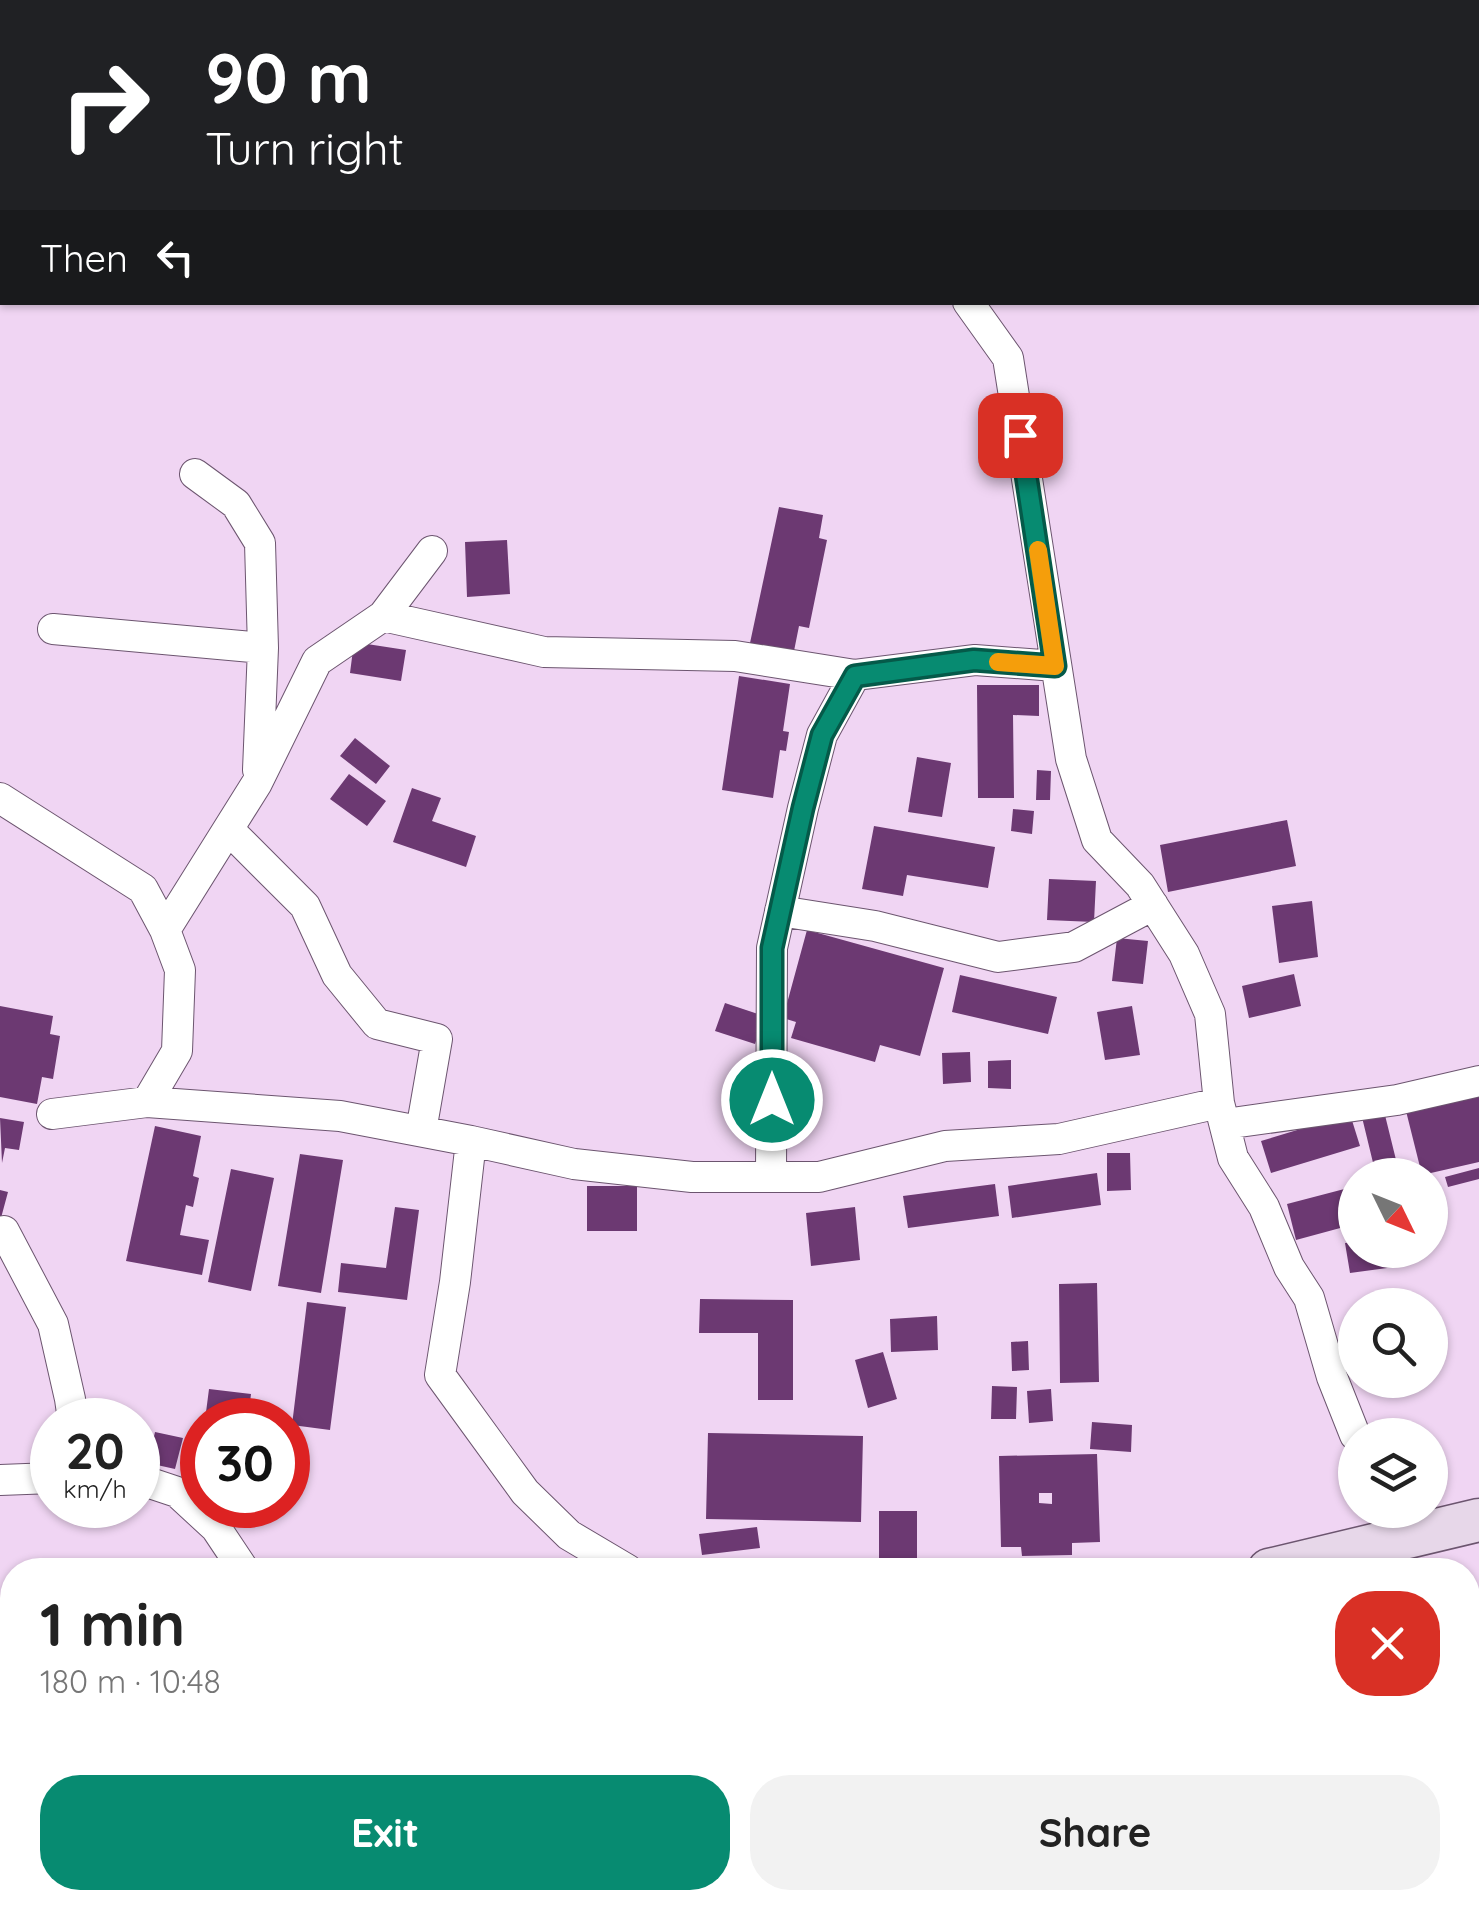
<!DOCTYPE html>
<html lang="en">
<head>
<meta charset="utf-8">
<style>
	:root { --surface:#fff; --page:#f2f2f2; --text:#222; --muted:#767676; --accent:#078b71 }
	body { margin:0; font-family:Quicksand,sans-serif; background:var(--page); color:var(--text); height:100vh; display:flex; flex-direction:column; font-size:38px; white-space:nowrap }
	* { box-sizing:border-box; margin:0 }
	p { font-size:32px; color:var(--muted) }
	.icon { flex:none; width:55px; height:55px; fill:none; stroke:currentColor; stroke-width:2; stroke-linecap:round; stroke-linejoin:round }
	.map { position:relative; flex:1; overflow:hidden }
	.side { position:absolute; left:0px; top:1558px; width:1480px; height:352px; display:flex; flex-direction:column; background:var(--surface); border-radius:40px 40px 0 0; box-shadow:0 2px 8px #0004 }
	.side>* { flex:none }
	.guide { position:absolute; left:0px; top:0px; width:1480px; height:305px; box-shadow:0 2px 8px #0004; background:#202124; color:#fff; overflow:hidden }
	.needle { width:65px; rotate:133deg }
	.buttons { position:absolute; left:1338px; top:1158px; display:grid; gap:20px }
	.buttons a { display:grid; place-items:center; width:110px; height:110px; border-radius:50%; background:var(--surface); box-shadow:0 2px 8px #0004; font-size:50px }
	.speed { position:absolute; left:30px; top:1398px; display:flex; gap:20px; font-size:50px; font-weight:700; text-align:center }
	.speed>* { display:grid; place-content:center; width:130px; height:130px; border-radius:50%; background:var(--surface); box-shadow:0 2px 8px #0004; line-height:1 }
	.speed small { font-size:25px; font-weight:400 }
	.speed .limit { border:15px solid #d22; background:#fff; color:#111 }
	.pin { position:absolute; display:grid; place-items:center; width:85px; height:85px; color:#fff; margin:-42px; border-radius:20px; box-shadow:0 5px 15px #0006 }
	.me { position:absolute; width:110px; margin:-55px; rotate:0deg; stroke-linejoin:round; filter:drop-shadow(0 0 8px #0008) }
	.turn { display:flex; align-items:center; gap:35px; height:210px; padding:0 40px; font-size:45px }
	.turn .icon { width:130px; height:130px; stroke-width:2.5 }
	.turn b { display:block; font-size:70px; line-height:85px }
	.then { display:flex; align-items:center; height:95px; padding:0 40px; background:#0003; gap:20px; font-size:38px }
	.round { display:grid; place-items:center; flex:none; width:105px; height:105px; border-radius:40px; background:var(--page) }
	.headline { display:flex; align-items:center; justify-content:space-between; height:170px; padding:0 40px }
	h1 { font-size:60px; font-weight:800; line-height:75px }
	.cta { display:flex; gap:20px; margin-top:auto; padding:20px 40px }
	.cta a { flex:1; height:115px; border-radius:40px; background:var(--accent); color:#fff; font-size:40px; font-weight:800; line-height:115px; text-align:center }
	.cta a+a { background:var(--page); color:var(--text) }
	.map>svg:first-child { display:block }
</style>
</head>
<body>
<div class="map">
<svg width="1479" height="1909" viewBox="0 0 1479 1909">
	<rect width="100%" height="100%" fill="#f0d5f3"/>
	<path fill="#6c3972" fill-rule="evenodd" d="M 779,507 L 823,515 L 819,538 L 827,540 L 809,628 L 799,626 L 794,651 L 750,643 Z
		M 507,540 L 510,594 L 467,597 L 465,542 Z
		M 354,642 L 406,650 L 401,681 L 350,673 Z
		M 739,676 L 790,684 L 783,731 L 789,732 L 786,751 L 780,750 L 773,798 L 722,790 Z
		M 977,685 L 1039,685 L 1039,716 L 1013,715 L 1014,798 L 978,798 Z
		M 355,738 L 390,766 L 376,784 L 340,756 Z
		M 917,757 L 951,763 L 942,817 L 908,812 Z
		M 1037,770 L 1051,771 L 1050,800 L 1036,800 Z
		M 349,774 L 386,801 L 367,826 L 330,799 Z
		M 412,788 L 441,798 L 432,821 L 476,836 L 466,867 L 393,842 Z
		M 1013,809 L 1034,811 L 1032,834 L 1011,831 Z
		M 1287,820 L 1296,866 L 1168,892 L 1160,845 Z
		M 874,826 L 995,847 L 988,888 L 907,875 L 903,896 L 862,889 Z
		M 1049,879 L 1096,881 L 1094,922 L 1047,920 Z
		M 1312,901 L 1318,957 L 1279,963 L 1272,906 Z
		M 807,930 L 944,968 L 920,1056 L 880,1045 L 875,1062 L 791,1038 L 796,1022 L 783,1018 Z
		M 1117,938 L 1148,941 L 1143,984 L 1112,981 Z
		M 1294,974 L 1301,1006 L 1249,1018 L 1242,986 Z
		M 960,975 L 1057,997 L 1048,1034 L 952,1012 Z
		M 725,1003 L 764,1016 L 755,1044 L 715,1031 Z
		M 0,1006 L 53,1016 L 50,1034 L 60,1036 L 53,1079 L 42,1077 L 37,1104 L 0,1097 Z
		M 1132,1006 L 1140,1055 L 1105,1060 L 1097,1012 Z
		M 970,1052 L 971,1082 L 943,1084 L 942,1053 Z
		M 1011,1060 L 1011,1089 L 988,1088 L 988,1061 Z
		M 1479,1089 L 1479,1162 L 1422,1175 L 1405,1107 Z
		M 1382,1103 L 1399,1172 L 1389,1175 L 1376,1175 L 1360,1109 Z
		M 1350,1114 L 1360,1146 L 1271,1173 L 1261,1141 Z
		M 0,1118 L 24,1122 L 19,1150 L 5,1148 L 2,1163 Z
		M 155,1126 L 201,1136 L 193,1176 L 199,1178 L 193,1207 L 186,1205 L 180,1235 L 209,1240 L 202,1275 L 126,1261 Z
		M 1107,1153 L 1130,1153 L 1131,1190 L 1107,1191 Z
		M 300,1154 L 343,1160 L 321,1293 L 278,1286 Z
		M 1479,1168 L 1479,1179 L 1448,1187 L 1445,1177 Z
		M 231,1169 L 274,1178 L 251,1291 L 208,1282 Z
		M 1097,1173 L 1101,1205 L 1012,1218 L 1008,1186 Z
		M 995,1184 L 999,1216 L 908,1228 L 903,1196 Z
		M 587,1186 L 637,1186 L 637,1231 L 587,1231 Z
		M 1352,1187 L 1355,1197 L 1355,1224 L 1296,1240 L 1287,1204 Z
		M 0,1190 L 8,1192 L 1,1218 L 0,1218 Z
		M 395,1207 L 419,1210 L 407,1300 L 338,1292 L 341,1263 L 386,1268 Z
		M 855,1207 L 860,1260 L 811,1266 L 806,1213 Z
		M 1355,1242 L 1355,1250 L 1399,1250 L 1402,1266 L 1350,1273 L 1345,1243 Z
		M 1097,1283 L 1099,1382 L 1060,1383 L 1059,1284 Z
		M 700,1299 L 793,1300 L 793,1400 L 758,1400 L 758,1333 L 699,1333 Z
		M 307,1302 L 346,1307 L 330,1430 L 292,1425 Z
		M 937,1316 L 938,1350 L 891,1352 L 890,1319 Z
		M 1028,1341 L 1029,1370 L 1012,1371 L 1011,1342 Z
		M 883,1352 L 897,1399 L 868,1408 L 855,1360 Z
		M 992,1386 L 1017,1387 L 1016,1419 L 991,1419 Z
		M 209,1389 L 251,1394 L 248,1420 L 205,1420 Z
		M 1051,1389 L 1053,1421 L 1029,1423 L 1027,1391 Z
		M 1092,1422 L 1132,1425 L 1131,1452 L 1090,1449 Z
		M 155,1432 L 183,1438 L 175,1469 L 148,1463 Z
		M 708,1433 L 863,1436 L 861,1522 L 706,1519 Z
		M 1097,1454 L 1100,1542 L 1072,1543 L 1072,1555 L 1022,1556 L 1021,1547 L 1001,1547 L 999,1456 ZM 1039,1493 L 1052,1493 L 1052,1504 L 1039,1503 Z
		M 200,1466 L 202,1467 L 202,1496 L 197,1495 Z
		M 879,1511 L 917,1511 L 917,1569 L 879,1569 Z
		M 757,1527 L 760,1548 L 702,1555 L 699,1534 Z"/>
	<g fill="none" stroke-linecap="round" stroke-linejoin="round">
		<defs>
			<path id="street" d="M 51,0 L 54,2
				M 992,2 L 993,0
				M 968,302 L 1008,358 L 1071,759 L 1097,840 L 1140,885 L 1184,954 L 1210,1014 L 1219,1103 L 1233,1158 L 1264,1207 L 1289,1267 L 1309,1298 L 1332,1377 L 1355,1435
				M 195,474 L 236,504 L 260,543 L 263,648 L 258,770
				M 383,616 L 544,652 L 735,656 L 855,675 L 975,660 L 1055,666
				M 53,629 L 263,648
				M 0,798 L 143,889 L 165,930 L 180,970 L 177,1051 L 147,1102
				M 229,830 L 305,906 L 337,975 L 377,1024 L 437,1039 L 421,1131
				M 780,911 L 875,926 L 998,957 L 1074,947 L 1153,905
				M 165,930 L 257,783 L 317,661 L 383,616 L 432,551
				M 52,1114 L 147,1102 L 340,1116 L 471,1141 L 574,1164 L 692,1177 L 819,1177 L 945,1146 L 1059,1139 L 1219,1103
				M 1225,1124 L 1397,1100 L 1479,1081
				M 471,1141 L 455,1282 L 440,1375 L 525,1492 L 569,1535 L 628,1570
				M 771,1177 L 772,948 L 803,808 L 822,735 L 855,675
				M 4,1231 L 53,1324 L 70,1399 L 73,1420
				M 138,1479 L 177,1492 L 216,1528 L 244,1570
				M 0,1480 L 52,1478
				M 1385,1510 L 1397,1540"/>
			<path id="secondary" d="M 1269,1570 L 1479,1520
				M 0,1855 L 12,1851"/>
		</defs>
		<use href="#street" stroke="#6c556f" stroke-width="32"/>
		<use href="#secondary" stroke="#6c556f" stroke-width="45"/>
		<use href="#street" stroke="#fff" stroke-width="30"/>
		<use href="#secondary" stroke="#e7d7e9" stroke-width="42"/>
	</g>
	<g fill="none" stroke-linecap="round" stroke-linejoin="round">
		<defs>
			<path id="route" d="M 772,1100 L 772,948 L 803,808 L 822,735 L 855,676 L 974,660 L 1055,666 L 1020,435"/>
		</defs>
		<use href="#route" stroke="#055a49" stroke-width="25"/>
		<use href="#route" stroke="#078b71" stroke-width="18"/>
		<path stroke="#f59e0b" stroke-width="18" d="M 998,662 L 1055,666 L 1038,550"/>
	</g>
</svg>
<div class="buttons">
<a><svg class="needle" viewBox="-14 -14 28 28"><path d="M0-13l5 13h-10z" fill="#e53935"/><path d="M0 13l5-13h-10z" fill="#767676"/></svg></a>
<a><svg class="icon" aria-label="search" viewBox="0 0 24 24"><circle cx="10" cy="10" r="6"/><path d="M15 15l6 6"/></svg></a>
<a><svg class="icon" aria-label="layers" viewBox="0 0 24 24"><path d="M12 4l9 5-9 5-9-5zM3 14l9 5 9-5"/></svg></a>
</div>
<div class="speed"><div>20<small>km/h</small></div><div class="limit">30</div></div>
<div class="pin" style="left:1020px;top:435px;background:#d93025"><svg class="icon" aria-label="arrive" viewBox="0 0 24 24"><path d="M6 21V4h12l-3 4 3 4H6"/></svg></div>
<svg class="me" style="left:772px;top:1100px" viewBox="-20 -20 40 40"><circle r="17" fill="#078b71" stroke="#fff" stroke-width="3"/><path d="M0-11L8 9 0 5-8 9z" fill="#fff"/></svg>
<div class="guide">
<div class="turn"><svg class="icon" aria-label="right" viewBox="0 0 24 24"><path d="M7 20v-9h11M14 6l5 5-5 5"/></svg><div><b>90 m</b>Turn right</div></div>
<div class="then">Then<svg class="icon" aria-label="left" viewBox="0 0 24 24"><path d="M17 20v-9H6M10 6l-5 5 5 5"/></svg></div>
</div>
<section class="side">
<div class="headline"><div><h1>1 min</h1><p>180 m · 10:48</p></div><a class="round" style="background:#d93025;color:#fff"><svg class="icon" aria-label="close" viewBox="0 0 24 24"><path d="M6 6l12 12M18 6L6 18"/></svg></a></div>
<div class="cta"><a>Exit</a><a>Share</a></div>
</section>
</div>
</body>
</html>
